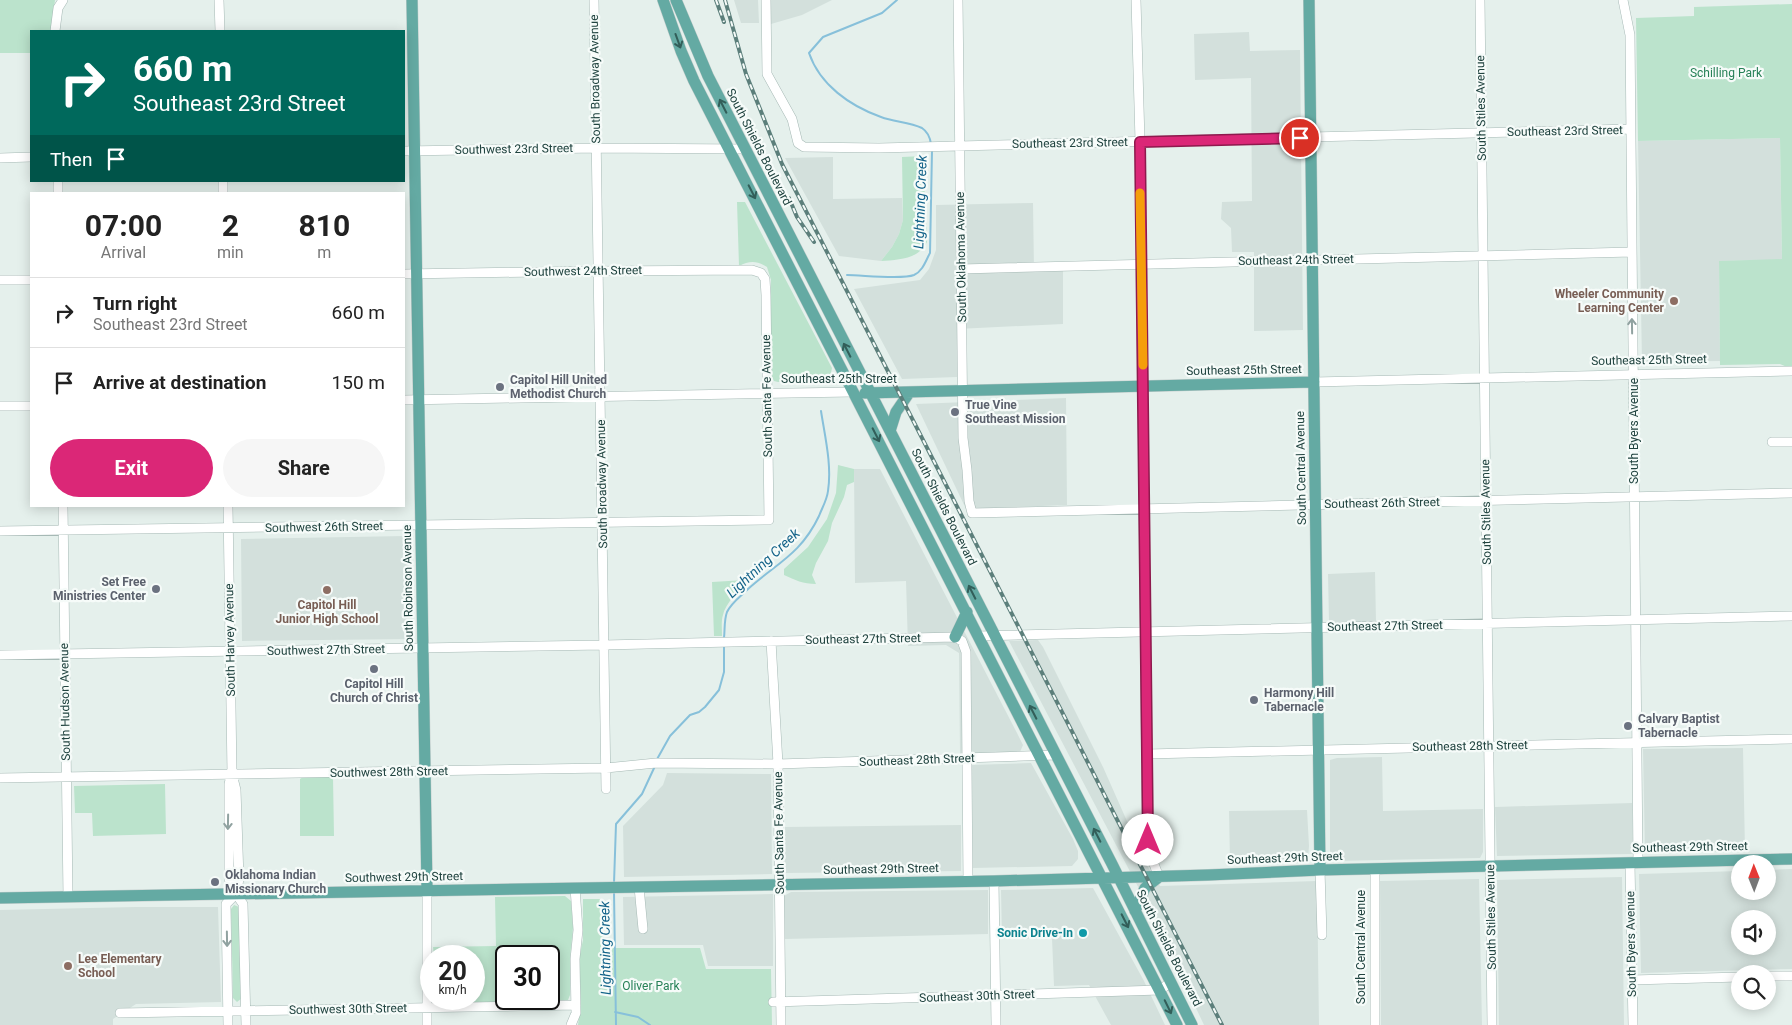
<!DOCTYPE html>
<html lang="en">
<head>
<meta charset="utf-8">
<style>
	:root { --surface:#fff; --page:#f6f6f6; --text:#222; --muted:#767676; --line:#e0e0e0; --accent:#db2777 }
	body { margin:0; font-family:Roboto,sans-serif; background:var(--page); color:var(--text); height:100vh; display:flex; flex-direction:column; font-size:19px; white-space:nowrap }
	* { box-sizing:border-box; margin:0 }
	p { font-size:16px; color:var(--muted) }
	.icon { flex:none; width:28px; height:28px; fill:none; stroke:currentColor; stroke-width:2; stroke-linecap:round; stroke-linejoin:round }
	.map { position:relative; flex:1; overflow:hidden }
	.details { position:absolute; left:30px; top:192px; width:375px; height:315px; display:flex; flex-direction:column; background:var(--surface); border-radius:0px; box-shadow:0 2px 12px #0003 }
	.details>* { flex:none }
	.hud { position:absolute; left:30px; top:30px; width:375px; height:152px; border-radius:0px; box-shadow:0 2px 12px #0003; background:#00695c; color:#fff; overflow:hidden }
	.needle { width:32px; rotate:359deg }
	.buttons { position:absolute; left:1731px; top:855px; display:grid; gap:10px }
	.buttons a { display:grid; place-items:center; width:45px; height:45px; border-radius:50%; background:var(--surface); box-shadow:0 2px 12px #0003; font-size:25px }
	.speed { position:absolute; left:420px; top:945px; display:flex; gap:10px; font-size:25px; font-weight:700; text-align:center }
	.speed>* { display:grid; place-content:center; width:65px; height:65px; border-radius:50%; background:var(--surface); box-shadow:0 2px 12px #0003; line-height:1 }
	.speed small { font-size:12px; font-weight:400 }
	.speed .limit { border:2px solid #111; border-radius:8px; background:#fff; color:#111 }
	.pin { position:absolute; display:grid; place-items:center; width:42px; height:42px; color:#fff; margin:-21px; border:2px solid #fff; border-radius:50%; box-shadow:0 1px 5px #0007 }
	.me { position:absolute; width:55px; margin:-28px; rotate:0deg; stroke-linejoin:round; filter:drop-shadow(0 0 4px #0008) }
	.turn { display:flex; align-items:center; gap:18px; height:105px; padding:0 20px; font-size:22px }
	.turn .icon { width:65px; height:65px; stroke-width:2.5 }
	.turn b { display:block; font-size:35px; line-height:42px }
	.then { display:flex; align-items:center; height:48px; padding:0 20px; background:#0003; gap:10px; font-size:19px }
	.eta { display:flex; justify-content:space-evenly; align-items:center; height:85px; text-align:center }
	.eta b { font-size:30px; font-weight:700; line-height:35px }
	.primary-button { display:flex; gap:10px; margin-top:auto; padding:10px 20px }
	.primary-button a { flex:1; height:58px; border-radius:30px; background:var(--accent); color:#fff; font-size:20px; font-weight:700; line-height:58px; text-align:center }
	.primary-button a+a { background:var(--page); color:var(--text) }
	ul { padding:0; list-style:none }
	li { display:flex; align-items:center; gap:15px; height:70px; padding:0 20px; border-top:1px solid var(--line) }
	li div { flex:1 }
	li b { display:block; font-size:19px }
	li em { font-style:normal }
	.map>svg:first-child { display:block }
</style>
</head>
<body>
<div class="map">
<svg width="1792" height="1025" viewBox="0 0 1792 1025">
	<rect width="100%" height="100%" fill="#e5f0ec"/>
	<path fill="#d3e0dc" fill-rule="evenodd" d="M 734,0 L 758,0 L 759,23 L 741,23 Z
		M 771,0 L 832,0 L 802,15 L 771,24 Z
		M 1249,32 L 1250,51 L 1300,50 L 1303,330 L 1254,331 L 1254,252 L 1232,252 L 1231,228 L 1221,219 L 1222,202 L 1252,201 L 1251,78 L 1195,80 L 1194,34 Z
		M 1780,138 L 1782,260 L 1719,261 L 1720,361 L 1642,362 L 1638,141 Z
		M 833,157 L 833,199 L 902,198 L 903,220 L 899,234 L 892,247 L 881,261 L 839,256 L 785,158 Z
		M 1033,203 L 1034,270 L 1063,270 L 1063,324 L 957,329 L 957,377 L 902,379 L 854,289 L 920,280 L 929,269 L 936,250 L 936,205 Z
		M 1066,398 L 1067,505 L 966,509 L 916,404 Z
		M 854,469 L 880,469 L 1017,733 L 1023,745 L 1020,752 L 960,754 L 959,653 L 946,645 L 908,646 L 906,581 L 855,583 Z
		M 405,536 L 411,542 L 413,639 L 242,641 L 241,539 Z
		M 1375,572 L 1376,622 L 1334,623 L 1329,621 L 1328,574 Z
		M 1038,640 L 1043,647 L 1103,767 L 1146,864 L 1160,886 L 1317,881 L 1319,1025 L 1204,1025 L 1146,902 L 1009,641 Z
		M 1743,748 L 1745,851 L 1645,853 L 1643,749 Z
		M 1382,757 L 1383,811 L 1483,809 L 1483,852 L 1480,858 L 1333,861 L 1330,858 L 1330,760 L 1337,758 Z
		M 1031,763 L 1073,839 L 1078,851 L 1078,859 L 1072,866 L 973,868 L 972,765 Z
		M 667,773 L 771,774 L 772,874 L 624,877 L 623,826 L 663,785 Z
		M 1632,803 L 1633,854 L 1497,856 L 1495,807 Z
		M 1307,810 L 1309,846 L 1308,858 L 1304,863 L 1230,862 L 1229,811 Z
		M 961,825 L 961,871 L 785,873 L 785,827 Z
		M 1792,869 L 1792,969 L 1641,973 L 1639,874 L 1740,871 L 1740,891 L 1768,891 L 1768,870 ZM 1740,919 L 1768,919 L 1768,946 L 1740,946 Z
		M 1622,877 L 1624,1025 L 1499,1025 L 1497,880 Z
		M 1479,879 L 1482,1025 L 1381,1025 L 1380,881 Z
		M 1093,888 L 1144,981 L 1165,1025 L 1111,1025 L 1089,985 L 1054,986 L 1052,938 L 1002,939 L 1001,890 Z
		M 988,890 L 988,934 L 785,939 L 784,896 L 791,892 Z
		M 773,894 L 773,966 L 708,966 L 703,945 L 624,945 L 623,897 Z
		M 135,907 L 218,907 L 221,1002 L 136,1004 L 113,1019 L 113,1025 L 0,1025 L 0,910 Z"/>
	<path fill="#bbe3cc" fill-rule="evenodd" d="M 0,0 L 55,0 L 51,31 L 31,31 L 31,53 L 0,53 Z
		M 1792,4 L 1792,367 L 1787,367 L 1780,364 L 1720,365 L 1719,261 L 1782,259 L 1780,138 L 1638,141 L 1636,18 L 1694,16 L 1694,7 Z
		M 923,156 L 927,242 C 919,259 898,260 881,261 L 892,247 L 899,234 L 903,220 L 902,157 Z
		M 737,202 L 745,202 L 832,368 L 831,373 L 825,381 L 778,382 L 774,381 L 771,375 L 771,280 L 767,267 C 756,260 749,261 739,266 Z
		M 838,465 L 854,469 L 854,482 L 847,485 L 844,497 L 832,523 L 828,541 L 816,563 L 812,575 L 816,584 C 803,584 795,580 784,575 L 784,569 L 808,547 L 827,519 L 836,493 Z
		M 745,580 C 739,591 725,604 723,615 C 721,621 722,629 722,636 L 714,636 L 712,582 Z
		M 303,777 L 333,777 L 334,836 L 300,836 L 300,779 Z
		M 165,784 L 166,834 L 93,836 L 92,813 L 75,813 L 74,786 Z
		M 565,896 L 571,901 L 573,928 L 570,958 L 570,995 L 568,1000 L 456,1003 L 456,999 L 474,999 L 474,956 L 434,956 L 433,947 L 496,946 L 495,897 ZM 506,956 L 549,956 L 549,999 L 506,999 Z
		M 583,899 L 601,899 L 604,948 L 700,948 L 706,969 L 771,969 L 772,1025 L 578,1025 L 581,1003 L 579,959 L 583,940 Z
		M 234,905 L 239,907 L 242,998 L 237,1002 L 233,998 L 231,909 Z"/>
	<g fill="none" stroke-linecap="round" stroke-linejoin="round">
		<path stroke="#87c0da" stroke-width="2" d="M 897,0 L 882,13 L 823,37 L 809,53 C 820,85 850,106 881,117 C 894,122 909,122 922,128 C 928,132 930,137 931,144
			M 847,275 C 862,275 902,280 914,275 C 923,271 926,260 930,253 L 932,151
			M 724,638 C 725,629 724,620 727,612 C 731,603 741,596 748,589 C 777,563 801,554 819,516 C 822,508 827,500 828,491 C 832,465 825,437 821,411
			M 656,761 L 670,736 L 690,715 L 699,712 L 705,707 L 719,690 L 724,672 L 724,645
			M 614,883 L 616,824 L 642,794 L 655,766
			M 614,892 L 616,1025
			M 615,1012 L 638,1017 L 650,1025"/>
		<defs>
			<path id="minor" d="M 219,0 L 220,31
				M 594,0 L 606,789
				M 766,0 L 767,74 L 792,119 L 798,143 L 804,147 L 879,148 L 1631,129
				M 958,0 L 963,438 L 967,470 L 969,501 L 972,513 L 1792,493
				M 1136,0 L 1140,141 L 1147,840 L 1150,854 L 1159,877
				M 1480,0 L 1492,1025
				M 1623,0 L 1630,35 L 1638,863
				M 55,31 L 58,8 L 63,0
				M 404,151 L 596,148 L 745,149
				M 0,158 L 31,157
				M 58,181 L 58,194
				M 223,181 L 223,194
				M 961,269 L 1632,252
				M 0,280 L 31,280
				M 1314,382 L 1792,371
				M 404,400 L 853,392
				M 0,406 L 31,406
				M 1772,442 L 1792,442
				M 63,506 L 68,897
				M 0,531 L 769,520 L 766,295 L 765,279 L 761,273 L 752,270 L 598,271 L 404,274
				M 979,636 L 1792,616
				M 771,641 L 778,764 L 781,1025
				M 0,655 L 604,645 L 955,637 L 962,641 L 966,652 L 968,881
				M 1147,754 L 1792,739
				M 231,776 L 229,784 L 229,879 L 236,894 L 243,904 L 246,1025
				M 0,778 L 606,768 L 656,763 L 778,764 L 1056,755
				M 1630,863 L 1633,1025
				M 1320,870 L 1322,935
				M 994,881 L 996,1025
				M 639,887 L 643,929
				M 427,890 L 427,1025
				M 1768,976 L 1792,976
				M 1632,980 L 1740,977
				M 773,1002 L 1160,990 L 1171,982
				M 120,1013 L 576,1005
				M 228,1025 L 226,904 L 236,894 L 239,879 L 236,790 L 232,774 L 228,506
				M 571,1025 L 576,1013 L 575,959 L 578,930 L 575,888
				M 1375,1025 L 1375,869"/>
			<path id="major" d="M 412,0 L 427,890
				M 663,0 L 681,51 L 694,81 L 1177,1025
				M 676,0 L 708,76 L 1112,864 L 1192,1025
				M 1309,0 L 1320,870
				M 865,393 L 1314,382
				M 890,431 L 896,412 L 909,393
				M 955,637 L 967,612
				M 0,898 L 994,881 L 1208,875 L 1320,870 L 1792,859
				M 1135,911 L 1145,888 L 1159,877"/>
		</defs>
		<use href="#minor" stroke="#a6b9b5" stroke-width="10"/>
		<use href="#major" stroke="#c1cbca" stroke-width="12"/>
		<use href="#minor" stroke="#fff" stroke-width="9"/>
		<use href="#major" stroke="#64aaa3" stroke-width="11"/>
		<defs>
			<path id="rail" d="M 716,0 L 724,22
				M 725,0 L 746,74 L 782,164 L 1222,1025
				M 789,198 L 797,217 L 814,242"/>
		</defs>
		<use href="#rail" stroke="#5c7f7b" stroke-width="4"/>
		<use href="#rail" stroke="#f6fbf9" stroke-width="2" stroke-dasharray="5.5" stroke-linecap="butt"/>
	</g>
	<defs><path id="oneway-shaft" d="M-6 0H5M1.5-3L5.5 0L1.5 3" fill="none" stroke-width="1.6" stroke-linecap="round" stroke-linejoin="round" transform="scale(1.25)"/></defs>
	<g stroke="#325e59">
		<use href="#oneway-shaft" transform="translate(678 41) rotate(70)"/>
		<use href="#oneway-shaft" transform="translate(723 106) rotate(-117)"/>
		<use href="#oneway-shaft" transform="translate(752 192) rotate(63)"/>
		<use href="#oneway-shaft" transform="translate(847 350) rotate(-117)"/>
		<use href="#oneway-shaft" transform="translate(876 435) rotate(63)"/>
		<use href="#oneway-shaft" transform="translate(972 592) rotate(-117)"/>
		<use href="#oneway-shaft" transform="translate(1033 712) rotate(-117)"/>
		<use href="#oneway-shaft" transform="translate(1097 835) rotate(-117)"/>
		<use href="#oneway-shaft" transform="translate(1125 921) rotate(63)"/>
		<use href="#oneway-shaft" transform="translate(1168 1007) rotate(64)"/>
	</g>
	<g stroke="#90a2a0">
		<use href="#oneway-shaft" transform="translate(1632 326) rotate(-91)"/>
		<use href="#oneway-shaft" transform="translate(228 822) rotate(91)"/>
		<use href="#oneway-shaft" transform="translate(227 939) rotate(89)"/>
	</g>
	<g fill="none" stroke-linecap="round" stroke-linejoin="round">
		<defs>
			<path id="route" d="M 1148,840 L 1140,142 L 1300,138"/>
		</defs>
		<use href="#route" stroke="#8e194d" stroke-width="12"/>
		<use href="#route" stroke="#db2777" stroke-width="9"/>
		<path stroke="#f59e0b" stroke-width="9" d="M 1140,193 L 1143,365"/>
	</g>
	<g fill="#8d6e63" stroke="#f6fbf9" stroke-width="2">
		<circle cx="1674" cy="301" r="5"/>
		<circle cx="327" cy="590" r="5"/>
		<circle cx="68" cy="966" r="5"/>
	</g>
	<g fill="#6b7280" stroke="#f6fbf9" stroke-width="2">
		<circle cx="500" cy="387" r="5"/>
		<circle cx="955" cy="412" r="5"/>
		<circle cx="156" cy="589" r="5"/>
		<circle cx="374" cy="669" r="5"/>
		<circle cx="1254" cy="700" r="5"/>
		<circle cx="1628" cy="726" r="5"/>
		<circle cx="215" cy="882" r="5"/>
	</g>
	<circle fill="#0f9aa8" stroke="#f6fbf9" stroke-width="2" cx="1083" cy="933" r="5"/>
	<g text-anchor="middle" stroke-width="4.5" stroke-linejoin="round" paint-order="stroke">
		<g font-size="12" fill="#268157" stroke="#f6fbf9">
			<text x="1726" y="77">Schilling Park</text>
			<text x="651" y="990">Oliver Park</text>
		</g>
		<g font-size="12" fill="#214440" stroke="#f6fbf9">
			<text transform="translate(595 79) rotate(-91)" y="4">South Broadway Avenue</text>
			<text transform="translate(1481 108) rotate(-91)" y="4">South Stiles Avenue</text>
			<text transform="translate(1565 131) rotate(-1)" y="4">Southeast 23rd Street</text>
			<text transform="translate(1070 143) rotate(-1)" y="4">Southeast 23rd Street</text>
			<text transform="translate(759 147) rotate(63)" y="4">South Shields Boulevard</text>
			<text transform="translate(514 149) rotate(-1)" y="4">Southwest 23rd Street</text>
			<text transform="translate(961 257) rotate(-91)" y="4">South Oklahoma Avenue</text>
			<text transform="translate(1296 260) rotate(-1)" y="4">Southeast 24th Street</text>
			<text transform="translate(583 271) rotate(-1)" y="4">Southwest 24th Street</text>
			<text transform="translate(1649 360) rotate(-1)" y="4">Southeast 25th Street</text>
			<text transform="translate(1244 370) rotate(-1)" y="4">Southeast 25th Street</text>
			<text x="839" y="383">Southeast 25th Street</text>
			<text transform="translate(767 396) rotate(-91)" y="4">South Santa Fe Avenue</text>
			<text transform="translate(1634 431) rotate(-90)" y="4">South Byers Avenue</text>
			<text transform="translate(1301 468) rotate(-91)" y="4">South Central Avenue</text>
			<text transform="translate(602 484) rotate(-91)" y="4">South Broadway Avenue</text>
			<text transform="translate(1382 503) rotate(-1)" y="4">Southeast 26th Street</text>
			<text transform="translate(944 507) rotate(63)" y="4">South Shields Boulevard</text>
			<text transform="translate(1486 512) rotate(-91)" y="4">South Stiles Avenue</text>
			<text transform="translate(324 527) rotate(-1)" y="4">Southwest 26th Street</text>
			<text transform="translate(408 588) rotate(-91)" y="4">South Robinson Avenue</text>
			<text transform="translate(1385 626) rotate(-1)" y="4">Southeast 27th Street</text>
			<text transform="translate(863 639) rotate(-1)" y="4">Southeast 27th Street</text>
			<text transform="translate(230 640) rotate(-91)" y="4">South Harvey Avenue</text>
			<text transform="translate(326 650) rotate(-1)" y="4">Southwest 27th Street</text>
			<text transform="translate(65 702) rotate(-91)" y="4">South Hudson Avenue</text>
			<text transform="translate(1470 746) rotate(-1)" y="4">Southeast 28th Street</text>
			<text transform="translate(917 760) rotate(-2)" y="4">Southeast 28th Street</text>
			<text transform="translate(389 772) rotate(-1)" y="4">Southwest 28th Street</text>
			<text transform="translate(779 833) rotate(-91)" y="4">South Santa Fe Avenue</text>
			<text transform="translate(1690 847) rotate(-1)" y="4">Southeast 29th Street</text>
			<text transform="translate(1285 858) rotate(-2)" y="4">Southeast 29th Street</text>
			<text transform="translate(881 869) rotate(-1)" y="4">Southeast 29th Street</text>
			<text transform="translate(404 877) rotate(-1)" y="4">Southwest 29th Street</text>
			<text transform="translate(1491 917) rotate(-91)" y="4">South Stiles Avenue</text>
			<text transform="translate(1631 944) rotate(-91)" y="4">South Byers Avenue</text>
			<text transform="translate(1361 947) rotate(-90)" y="4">South Central Avenue</text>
			<text transform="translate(1169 948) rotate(63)" y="4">South Shields Boulevard</text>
			<text transform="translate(977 996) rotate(-2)" y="4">Southeast 30th Street</text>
			<text transform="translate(348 1009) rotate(-1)" y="4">Southwest 30th Street</text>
		</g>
		<g font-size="12" font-weight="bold" fill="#785e54" stroke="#f6fbf9" text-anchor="end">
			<text x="1664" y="298">Wheeler Community<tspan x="1664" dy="14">Learning Center</tspan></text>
			<text x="327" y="609" text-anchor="middle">Capitol Hill<tspan x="327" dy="14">Junior High School</tspan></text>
			<text x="78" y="963" text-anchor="start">Lee Elementary<tspan x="78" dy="14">School</tspan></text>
		</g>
		<g font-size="12" font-weight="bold" fill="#5b616d" stroke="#f6fbf9" text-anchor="start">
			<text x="510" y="384">Capitol Hill United<tspan x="510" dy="14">Methodist Church</tspan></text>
			<text x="965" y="409">True Vine<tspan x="965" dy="14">Southeast Mission</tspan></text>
			<text x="146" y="586" text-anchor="end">Set Free<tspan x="146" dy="14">Ministries Center</tspan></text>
			<text x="374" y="688" text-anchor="middle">Capitol Hill<tspan x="374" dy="14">Church of Christ</tspan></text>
			<text x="1264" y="697">Harmony Hill<tspan x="1264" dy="14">Tabernacle</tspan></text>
			<text x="1638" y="723">Calvary Baptist<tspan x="1638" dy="14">Tabernacle</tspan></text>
			<text x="225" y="879">Oklahoma Indian<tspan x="225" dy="14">Missionary Church</tspan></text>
		</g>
		<g font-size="12" font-weight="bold" fill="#0d838f" stroke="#f6fbf9" text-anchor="end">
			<text x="1073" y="937">Sonic Drive-In</text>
		</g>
		<g font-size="14" font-style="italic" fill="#136389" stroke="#f6fbf9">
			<text transform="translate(920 202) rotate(-88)" y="5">Lightning Creek</text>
			<text transform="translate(763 563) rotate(-43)" y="5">Lightning Creek</text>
			<text transform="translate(605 948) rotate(-91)" y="5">Lightning Creek</text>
		</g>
	</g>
</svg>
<div class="buttons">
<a><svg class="needle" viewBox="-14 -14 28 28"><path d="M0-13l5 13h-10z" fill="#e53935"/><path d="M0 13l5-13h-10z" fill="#767676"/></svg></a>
<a><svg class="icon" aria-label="sound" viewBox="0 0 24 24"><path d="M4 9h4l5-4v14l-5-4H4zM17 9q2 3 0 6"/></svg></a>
<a><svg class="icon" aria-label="search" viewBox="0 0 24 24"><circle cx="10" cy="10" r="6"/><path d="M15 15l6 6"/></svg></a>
</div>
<div class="speed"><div>20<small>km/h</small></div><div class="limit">30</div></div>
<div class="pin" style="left:1300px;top:138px;background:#d93025"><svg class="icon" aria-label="arrive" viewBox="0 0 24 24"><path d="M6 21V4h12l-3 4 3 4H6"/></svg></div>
<svg class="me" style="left:1148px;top:840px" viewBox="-20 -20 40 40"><circle r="19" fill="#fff"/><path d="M0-13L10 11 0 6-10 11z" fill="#db2777"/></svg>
<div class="hud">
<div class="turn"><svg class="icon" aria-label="right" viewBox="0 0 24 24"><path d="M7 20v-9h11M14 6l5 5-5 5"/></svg><div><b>660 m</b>Southeast 23rd Street</div></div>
<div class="then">Then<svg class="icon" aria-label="arrive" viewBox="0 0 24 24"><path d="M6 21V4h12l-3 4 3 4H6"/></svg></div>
</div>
<section class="details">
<div class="eta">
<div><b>07:00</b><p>Arrival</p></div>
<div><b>2</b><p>min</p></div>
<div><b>810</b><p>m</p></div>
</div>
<ul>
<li><svg class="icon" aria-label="right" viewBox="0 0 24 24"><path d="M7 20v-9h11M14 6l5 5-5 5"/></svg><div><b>Turn right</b><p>Southeast 23rd Street</p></div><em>660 m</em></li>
<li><svg class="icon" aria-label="arrive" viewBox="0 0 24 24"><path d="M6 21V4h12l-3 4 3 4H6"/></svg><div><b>Arrive at destination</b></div><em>150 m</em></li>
</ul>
<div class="primary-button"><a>Exit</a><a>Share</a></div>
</section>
</div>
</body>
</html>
